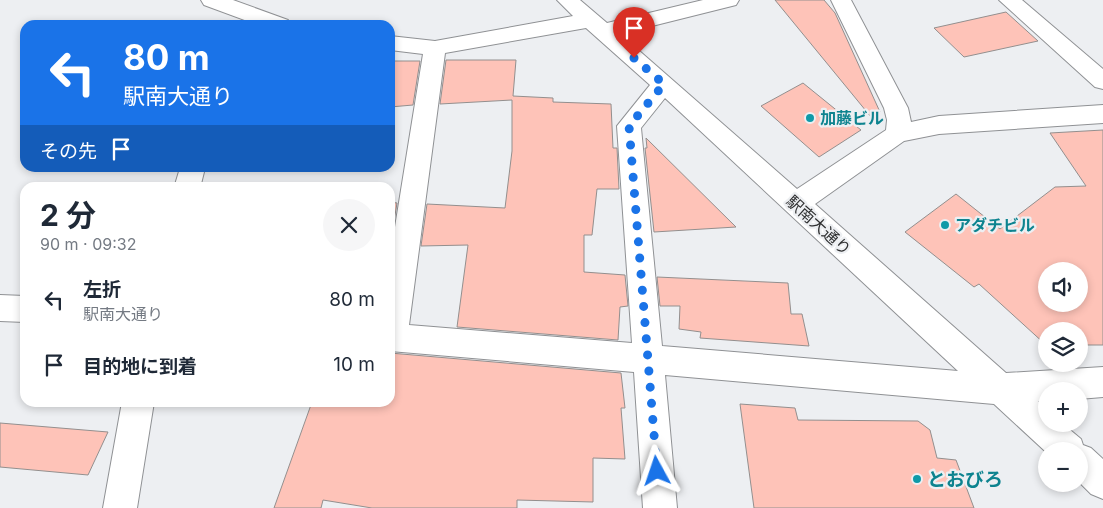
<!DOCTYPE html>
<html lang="ja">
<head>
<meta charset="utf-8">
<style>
	:root { --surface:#fff; --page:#f6f6f7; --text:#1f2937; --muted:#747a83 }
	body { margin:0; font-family:Inter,"Noto Sans JP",sans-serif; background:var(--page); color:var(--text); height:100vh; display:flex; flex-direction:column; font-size:19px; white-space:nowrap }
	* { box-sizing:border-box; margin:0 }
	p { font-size:16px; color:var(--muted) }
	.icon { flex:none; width:28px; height:28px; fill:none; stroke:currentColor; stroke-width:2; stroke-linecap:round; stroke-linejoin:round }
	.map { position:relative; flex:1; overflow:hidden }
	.details { position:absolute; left:20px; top:182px; width:375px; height:225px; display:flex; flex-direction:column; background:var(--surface); border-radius:15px; box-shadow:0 2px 8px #0003 }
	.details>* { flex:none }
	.banner { position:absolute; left:20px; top:20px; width:375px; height:152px; border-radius:15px; box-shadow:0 2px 8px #0003; background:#1a73e8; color:#fff; overflow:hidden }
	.fabs { position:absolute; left:1038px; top:262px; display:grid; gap:10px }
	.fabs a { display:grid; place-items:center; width:50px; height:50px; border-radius:50%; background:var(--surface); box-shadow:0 2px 8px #0003; font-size:25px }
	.pin { position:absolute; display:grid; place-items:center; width:42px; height:42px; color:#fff; margin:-51px -21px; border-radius:50% 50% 50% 0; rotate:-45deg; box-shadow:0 0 5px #0007 }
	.pin .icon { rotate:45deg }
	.me { position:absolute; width:55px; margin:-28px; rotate:355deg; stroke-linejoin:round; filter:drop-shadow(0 0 4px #0008) }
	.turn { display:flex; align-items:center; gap:18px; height:105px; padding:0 20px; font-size:22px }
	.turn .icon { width:65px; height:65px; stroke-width:2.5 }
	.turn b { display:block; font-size:35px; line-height:42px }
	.then { display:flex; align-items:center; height:48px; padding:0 20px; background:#0003; gap:10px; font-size:19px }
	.round { display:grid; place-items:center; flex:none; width:52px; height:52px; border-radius:26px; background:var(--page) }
	.summary { display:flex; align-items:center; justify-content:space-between; height:85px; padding:0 20px }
	h1 { font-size:30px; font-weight:700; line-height:38px }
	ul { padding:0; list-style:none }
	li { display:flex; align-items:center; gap:15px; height:65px; padding:0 20px }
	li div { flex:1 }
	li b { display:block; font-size:19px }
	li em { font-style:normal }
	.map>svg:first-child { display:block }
</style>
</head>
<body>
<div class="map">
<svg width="1103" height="508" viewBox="0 0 1103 508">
	<rect width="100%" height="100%" fill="#edeff2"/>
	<path fill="#fec3b8" stroke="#938f8e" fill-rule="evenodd" d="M 775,0 L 824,0 L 835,13 L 880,112 L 871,117 Z
		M 1006,12 L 1038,41 L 964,57 L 934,28 Z
		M 446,60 L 516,60 L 513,96 L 553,98 L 553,102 L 611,104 L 613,148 L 617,148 L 619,189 L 597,189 L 592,235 L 584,235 L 584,272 L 625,275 L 628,306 L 620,307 L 618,340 L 457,327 L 468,245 L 421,246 L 427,204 L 505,208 L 512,151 L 512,100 L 440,104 Z
		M 390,61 L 420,61 L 413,105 L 390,107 Z
		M 803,83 L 861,130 L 819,157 L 761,106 Z
		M 1103,130 L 1103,345 L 1079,345 L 1079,331 L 1046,331 L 1046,345 L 979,284 L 974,287 L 905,232 L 956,194 L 1000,229 L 1055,187 L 1086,186 L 1050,133 ZM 1046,271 L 1079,271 L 1079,304 L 1046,304 Z
		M 646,138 L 736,227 L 654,232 L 645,148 L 647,148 Z
		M 390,202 L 397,203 L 390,246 Z
		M 657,277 L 788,283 L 791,314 L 802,314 L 809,346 L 700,338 L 701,332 L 679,329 L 680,306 L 660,306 Z
		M 390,353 L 621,373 L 625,408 L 621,408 L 625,459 L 593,458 L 593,502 L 517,500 L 517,508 L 372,508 L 323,500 L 321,508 L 274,508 L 312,402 L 390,402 Z
		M 740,404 L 795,408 L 798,420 L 918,421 L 930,430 L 937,458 L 956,460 L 974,508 L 754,508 Z
		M 0,423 L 108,432 L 88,475 L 0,467 Z"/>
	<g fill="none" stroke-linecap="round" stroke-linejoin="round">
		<defs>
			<path id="minor" d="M 201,0 L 233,0 L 288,20 L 292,25 L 258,25 L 204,5 Z
				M 557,0 L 580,0 L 607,23 L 703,0 L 739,0 L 736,5 L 620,34 L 797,189 L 886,130 L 887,120 L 884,108 L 831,0 L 851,0 L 908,108 L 911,122 L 939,116 L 1103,105 L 1103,123 L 939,134 L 904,141 L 815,204 L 1006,373 L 1103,367 L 1103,397 L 1079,399 L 1079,391 L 1046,391 L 1046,401 L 1038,401 L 1046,409 L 1046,424 L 1063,424 L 1081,439 L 1083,445 L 1091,448 L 1103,459 L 1103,499 L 1091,494 L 1079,482 L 1079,451 L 1046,452 L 994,404 L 665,375 L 677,508 L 643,508 L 634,372 L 390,351 L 390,258 L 423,54 L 390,50 L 390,36 L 435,41 L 573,16 ZM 586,28 L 650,85 L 617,126 L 632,343 L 409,325 L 445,53 ZM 665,98 L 958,371 L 662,346 L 641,128 Z
				M 999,0 L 1022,0 L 1103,69 L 1103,89 L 1095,87 Z
				M 180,168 L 205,168 L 200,188 L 174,188 Z
				M 0,295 L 25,296 L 25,322 L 0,321 Z
				M 122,402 L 154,402 L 137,508 L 103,508 Z"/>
		</defs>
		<use href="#minor" stroke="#8f9194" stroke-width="2"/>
		<use href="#minor" fill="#fff" fill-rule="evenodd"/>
	</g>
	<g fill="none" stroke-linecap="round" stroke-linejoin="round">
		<path stroke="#1a73e8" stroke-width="9" stroke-dasharray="0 16.2" d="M 634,58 L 664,84 L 629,126 L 657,471"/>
	</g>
	<g fill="#0f9aa8" stroke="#edeff2" stroke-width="2">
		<circle cx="810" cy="118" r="5"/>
		<circle cx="945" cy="225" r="5"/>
		<circle cx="917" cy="479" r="5"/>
	</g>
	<g text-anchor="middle" stroke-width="4.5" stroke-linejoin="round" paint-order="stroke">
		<g font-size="16" font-weight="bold" fill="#0d838f" stroke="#edeff2" text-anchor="start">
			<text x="820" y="124">加藤ビル</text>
			<text x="955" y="231">アダチビル</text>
		</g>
		<g font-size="16" fill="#2e2f30" stroke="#edeff2">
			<text transform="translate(819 225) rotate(42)" y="6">駅南大通り</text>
		</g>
		<g font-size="19" font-weight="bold" fill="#0d838f" stroke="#edeff2" text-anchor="start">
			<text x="927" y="486">とおびろ</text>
		</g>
	</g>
</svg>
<div class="fabs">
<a><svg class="icon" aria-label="sound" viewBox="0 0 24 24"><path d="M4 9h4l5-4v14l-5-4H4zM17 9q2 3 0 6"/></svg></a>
<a><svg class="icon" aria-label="layers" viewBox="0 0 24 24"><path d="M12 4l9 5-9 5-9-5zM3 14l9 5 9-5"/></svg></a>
<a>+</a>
<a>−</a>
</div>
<div class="pin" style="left:634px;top:58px;background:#d93025"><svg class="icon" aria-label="arrive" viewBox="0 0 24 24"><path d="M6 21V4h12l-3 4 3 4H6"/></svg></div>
<svg class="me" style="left:657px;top:471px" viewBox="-20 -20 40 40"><path d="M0-17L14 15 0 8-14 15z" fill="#1a73e8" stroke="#fff" stroke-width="4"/></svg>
<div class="banner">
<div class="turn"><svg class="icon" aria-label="left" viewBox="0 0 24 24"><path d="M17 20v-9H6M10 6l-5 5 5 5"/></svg><div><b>80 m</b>駅南大通り</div></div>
<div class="then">その先<svg class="icon" aria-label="arrive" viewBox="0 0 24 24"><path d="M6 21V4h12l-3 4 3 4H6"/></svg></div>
</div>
<section class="details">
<div class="summary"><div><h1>2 分</h1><p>90 m · 09:32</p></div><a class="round"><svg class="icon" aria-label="close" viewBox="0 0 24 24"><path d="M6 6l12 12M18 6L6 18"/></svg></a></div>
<ul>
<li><svg class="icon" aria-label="left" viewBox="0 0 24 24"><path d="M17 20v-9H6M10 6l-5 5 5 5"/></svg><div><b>左折</b><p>駅南大通り</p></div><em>80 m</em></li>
<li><svg class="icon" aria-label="arrive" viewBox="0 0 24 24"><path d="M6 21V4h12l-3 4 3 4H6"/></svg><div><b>目的地に到着</b></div><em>10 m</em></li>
</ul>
</section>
</div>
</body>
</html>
